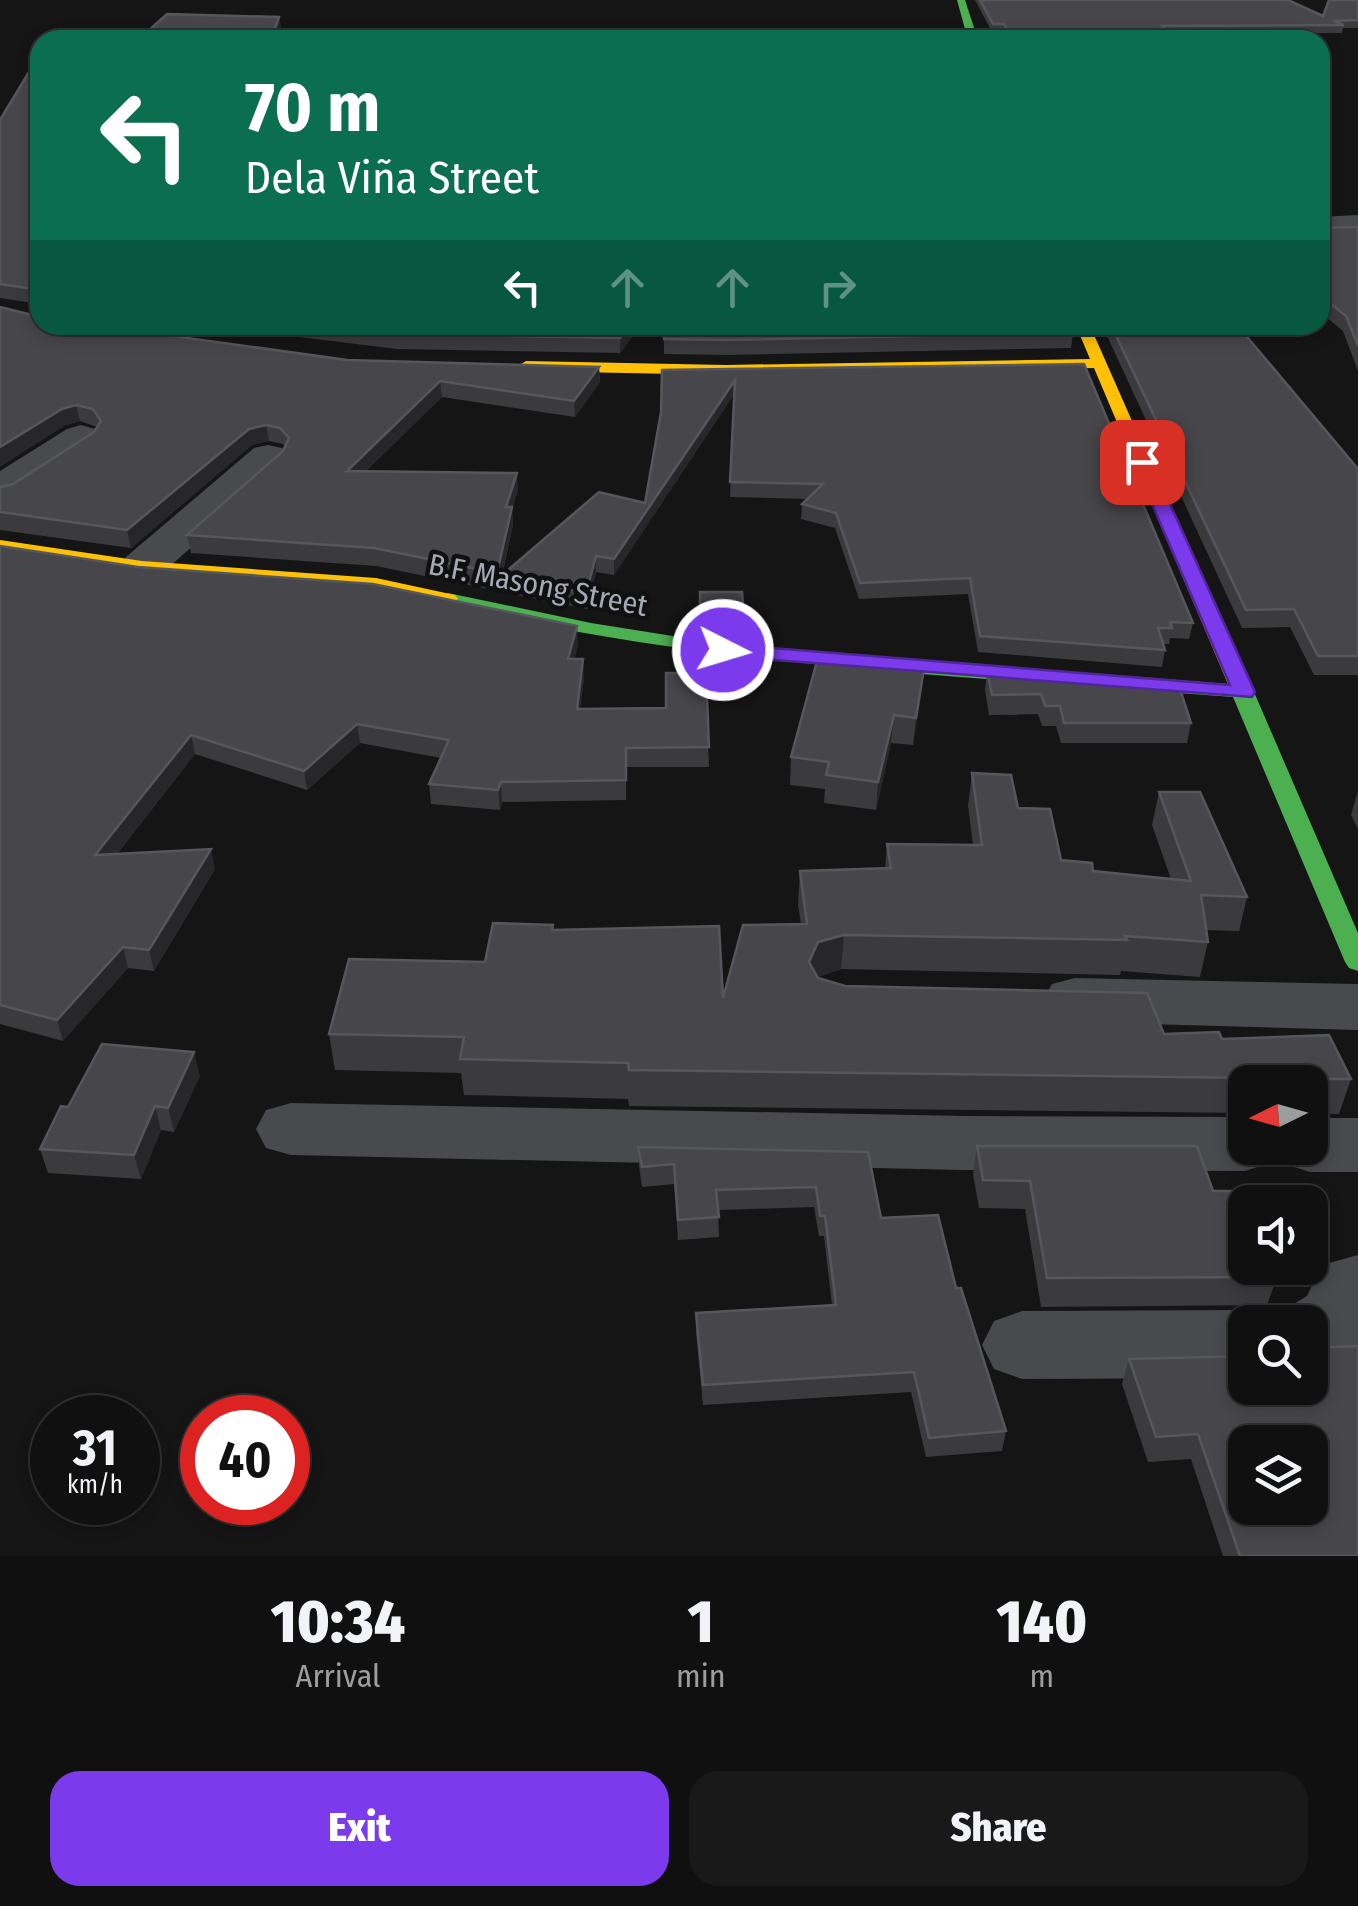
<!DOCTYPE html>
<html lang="en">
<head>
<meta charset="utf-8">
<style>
	:root { --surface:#101010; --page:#191919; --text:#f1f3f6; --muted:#9c9d9f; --line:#303030; --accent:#7c3aed }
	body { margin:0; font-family:"Fira Sans Condensed",sans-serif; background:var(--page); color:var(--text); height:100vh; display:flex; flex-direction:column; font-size:38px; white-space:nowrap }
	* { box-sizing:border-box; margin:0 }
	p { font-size:32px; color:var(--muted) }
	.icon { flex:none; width:55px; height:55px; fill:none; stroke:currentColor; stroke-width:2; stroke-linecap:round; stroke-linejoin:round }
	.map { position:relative; height:1556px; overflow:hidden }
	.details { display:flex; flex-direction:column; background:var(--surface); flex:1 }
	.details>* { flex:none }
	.banner { position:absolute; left:30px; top:30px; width:1300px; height:305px; border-radius:30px; box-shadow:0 5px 15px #0003,0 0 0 2px var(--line); background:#0b6e4f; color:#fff; overflow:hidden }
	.needle { width:65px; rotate:265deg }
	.controls { position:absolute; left:1228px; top:1065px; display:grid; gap:20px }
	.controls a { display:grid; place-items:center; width:100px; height:100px; border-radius:20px; background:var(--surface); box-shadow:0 5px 15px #0003,0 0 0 2px var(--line); font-size:50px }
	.speed { position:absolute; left:30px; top:1395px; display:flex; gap:20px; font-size:50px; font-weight:700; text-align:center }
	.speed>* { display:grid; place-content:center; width:130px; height:130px; border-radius:50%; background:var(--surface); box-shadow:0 5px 15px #0003,0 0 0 2px var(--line); line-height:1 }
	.speed small { font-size:25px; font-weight:400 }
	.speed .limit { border:15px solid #d22; background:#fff; color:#111 }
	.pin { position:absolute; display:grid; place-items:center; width:85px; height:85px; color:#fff; margin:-42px; border-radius:20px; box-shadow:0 5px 15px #0006 }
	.me { position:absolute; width:110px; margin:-55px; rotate:95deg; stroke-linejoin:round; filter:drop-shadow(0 0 8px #0008) }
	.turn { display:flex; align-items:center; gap:35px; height:210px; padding:0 50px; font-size:45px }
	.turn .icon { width:130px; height:130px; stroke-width:2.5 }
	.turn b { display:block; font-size:70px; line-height:85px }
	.lanes { display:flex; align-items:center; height:95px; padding:0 50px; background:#0003; justify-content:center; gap:50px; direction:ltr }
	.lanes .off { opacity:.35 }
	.eta { display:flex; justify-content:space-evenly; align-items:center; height:170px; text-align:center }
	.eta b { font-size:60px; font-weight:800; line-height:70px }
	.action { display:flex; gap:20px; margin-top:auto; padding:20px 50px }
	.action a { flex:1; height:115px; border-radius:30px; background:var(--accent); color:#fff; font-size:40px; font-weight:800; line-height:115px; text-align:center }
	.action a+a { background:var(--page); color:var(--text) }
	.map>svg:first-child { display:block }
</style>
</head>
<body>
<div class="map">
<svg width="1358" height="1556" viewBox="0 0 1358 1556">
	<rect width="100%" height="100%" fill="#151516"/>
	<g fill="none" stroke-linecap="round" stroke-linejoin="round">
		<path fill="#494a4e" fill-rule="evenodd" d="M 1358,215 L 1358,233 L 1320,235 L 1320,217 Z
			M 81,425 L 95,429 L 101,437 L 95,445 L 15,498 L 0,502 L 0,471 L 67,429 Z
			M 268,445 L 282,448 L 288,457 L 282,466 L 158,577 L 142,581 L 126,577 L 119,567 L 126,557 L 254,448 Z
			M 1075,978 L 1358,984 L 1358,1030 L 1075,1022 L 1052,1016 L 1043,1000 L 1052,984 Z
			M 291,1103 L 964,1116 L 1245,1117 L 1245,1148 L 1310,1148 L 1310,1118 L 1358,1118 L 1358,1172 L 1310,1172 L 1285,1164 L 1277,1150 L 1270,1163 L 1245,1171 L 964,1170 L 291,1155 L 266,1148 L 256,1129 L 266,1110 Z
			M 1358,1255 L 1358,1346 L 1338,1359 L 1310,1369 L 1310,1322 L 1276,1322 L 1282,1311 L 1307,1296 L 1322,1265 Z
			M 1245,1310 L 1274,1322 L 1245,1322 L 1245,1378 L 1022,1379 L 994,1369 L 982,1345 L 994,1321 L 1022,1311 Z"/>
		<path fill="#4caf50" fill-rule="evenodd" d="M 957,0 L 965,0 L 978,40 L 968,40 Z
			M 88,325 L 123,325 L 186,335 L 193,339 L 186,343 L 95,329 Z
			M 448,593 L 591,623 L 723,644 L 1228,684 L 1231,680 L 1245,680 L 1254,692 L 1358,933 L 1358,971 L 1349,968 L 1345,962 L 1233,697 C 968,676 700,667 441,603 L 438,599 L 441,595 Z"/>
		<path fill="#ffc107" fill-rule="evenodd" d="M 1079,325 L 1091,328 L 1248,684 L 1245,688 L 1238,690 L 1228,684 L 1094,368 L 726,375 L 526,371 L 518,366 L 526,361 L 726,365 L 1090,359 L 1077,328 Z
			M 0,540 L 142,561 L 376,578 L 455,595 L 458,599 L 448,605 L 376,590 L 142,573 L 0,552 Z"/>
	</g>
	<path fill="#3b3b3e" d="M 975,0 L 1288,0 L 1323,16 L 1358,0 L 1358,28 L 1343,28 L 1342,33 L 1168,34 L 1168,40 L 1007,40 L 1003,32 L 992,32 Z
		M 40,57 L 40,304 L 0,298 L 0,120 Z
		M 1358,227 L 1358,371 L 1343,331 L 1320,312 L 1320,228 Z
		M 40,325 L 347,360 L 599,367 L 600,382 L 575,417 L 442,397 L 366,471 L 518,490 L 512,509 L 513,525 L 502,576 L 645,503 L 661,412 L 662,370 L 1084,364 L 1193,623 L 1189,639 L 1170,638 L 1169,644 L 1163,644 L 1165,650 L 1162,667 L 978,652 L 968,594 L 859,599 L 835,528 L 801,519 L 802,504 L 808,499 L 730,497 L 734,394 L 614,575 L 596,572 L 587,609 L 502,592 L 501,578 L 498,591 L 376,566 L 191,553 L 187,535 L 283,451 L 285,447 L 283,444 L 269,441 L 252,445 L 131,548 L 0,530 L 0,487 L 13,484 L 94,432 L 97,427 L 80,421 L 66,425 Z
		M 201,325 L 641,325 L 620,353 L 397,349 Z
		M 664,325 L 1073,333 L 1071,348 L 726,355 L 664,354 Z
		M 1102,325 L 1237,325 L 1358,469 L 1358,677 L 1357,675 L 1314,675 L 1290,627 L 1242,628 Z
		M 0,546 L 578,645 L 574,659 L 584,678 L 580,709 L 666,708 L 685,673 L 746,680 L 746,694 L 706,689 L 709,767 L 626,767 L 626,800 L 502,802 L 500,810 L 431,804 L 429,784 L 441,758 L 360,743 L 307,790 L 195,754 L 117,854 L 215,869 L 154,971 L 128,968 L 63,1041 L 0,1024 Z
		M 700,592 L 744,619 L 743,633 L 700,628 Z
		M 925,662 L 913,745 L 891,743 L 876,810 L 824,803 L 825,789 L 790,785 L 791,757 L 874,667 Z
		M 987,671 L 1191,723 L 1187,743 L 1061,743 L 1056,726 L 1042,726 L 1038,714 L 989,715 L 985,690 Z
		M 972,773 L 1018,808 L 1061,860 L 1093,871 L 1171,879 L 1152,825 L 1159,792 L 1247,897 L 1239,931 L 1206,930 L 1208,942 L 1200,977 L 1121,971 L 1120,975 L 841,969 L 817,977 L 818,978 L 845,986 L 1164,1034 L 1222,1039 L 1351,1079 L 1339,1114 L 1310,1114 L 1310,1082 L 1245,1082 L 1245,1113 L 629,1106 L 628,1099 L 464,1095 L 461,1073 L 335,1070 L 329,1034 L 553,930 L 723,998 L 801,924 L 798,905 L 800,871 L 885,869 L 887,844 L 973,845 L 968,806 Z
		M 1358,791 L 1358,829 L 1351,815 Z
		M 200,1076 L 174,1132 L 161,1130 L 141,1179 L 48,1173 L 40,1149 L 68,1107 Z
		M 977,1146 L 1213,1191 L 1277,1277 L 1267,1305 L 1041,1307 L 1025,1209 L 979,1208 L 973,1174 Z
		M 638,1147 L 868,1152 L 881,1218 L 956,1288 L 1006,1431 L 1002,1451 L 926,1457 L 911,1392 L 703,1405 L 696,1333 L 696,1313 L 832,1305 L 824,1236 L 819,1236 L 814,1207 L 718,1210 L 719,1237 L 678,1240 L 674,1184 L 642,1187 L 639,1166 Z
		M 1245,1356 L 1358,1556 L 1223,1556 L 1191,1459 L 1148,1462 L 1122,1384 L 1129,1359 Z"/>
	<path fill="#272729" d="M 279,17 L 281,27 L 276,40 L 274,32 Z
		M 630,325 L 641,325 L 620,353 L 620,338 Z
		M 599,367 L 600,382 L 575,417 L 574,401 Z
		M 735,380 L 735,393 L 614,575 L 614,559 Z
		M 440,381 L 442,397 L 349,488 L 347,471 Z
		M 76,405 L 80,421 L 66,425 L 0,467 L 0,447 L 62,409 Z
		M 266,425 L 269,441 L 252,445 L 131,548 L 127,530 L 249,429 Z
		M 517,473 L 518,490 L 512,509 L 513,525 L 498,591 L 497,573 L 506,507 Z
		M 596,556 L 596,572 L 587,609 L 586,593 Z
		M 577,626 L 578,645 L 569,678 L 568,659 Z
		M 583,659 L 584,678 L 577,728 L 577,709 Z
		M 925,662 L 922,689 L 913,745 L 916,718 Z
		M 894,715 L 891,743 L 876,810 L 878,782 Z
		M 357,724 L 360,743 L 307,790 L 304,771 Z
		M 191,735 L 195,754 L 100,875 L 95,855 Z
		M 501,782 L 502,802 L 500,810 L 498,790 Z
		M 211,849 L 215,869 L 154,971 L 149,950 Z
		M 844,935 L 841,969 L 816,977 L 809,962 L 818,942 Z
		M 123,947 L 128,968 L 63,1041 L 57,1020 Z
		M 194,1052 L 200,1076 L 174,1132 L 168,1108 Z
		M 1321,1079 L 1310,1114 L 1310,1107 L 1317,1083 Z
		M 155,1106 L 161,1130 L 141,1179 L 134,1155 Z"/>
	<path fill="#47474b" stroke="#56575c" stroke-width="2.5" fill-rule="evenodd" d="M 980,0 L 1288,0 L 1323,16 L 1329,0 L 1358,0 L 1358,20 L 1333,21 L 1344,25 L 1162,26 L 1169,34 L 1118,34 L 1123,40 L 1012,40 L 1004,24 L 993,24 Z
		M 167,14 L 279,17 L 274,32 L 284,32 L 280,40 L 138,40 Z
		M 38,57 L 40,57 L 40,298 L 40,290 L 0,284 L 0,120 Z
		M 1358,227 L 1358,346 L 1346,316 L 1320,295 L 1320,228 Z
		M 0,307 L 36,316 L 40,315 L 40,325 L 94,325 L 347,360 L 599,367 L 574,401 L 440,381 L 347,471 L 517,473 L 506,507 L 512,507 L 497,573 L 374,548 L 187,535 L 283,451 L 289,438 L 280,428 L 266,425 L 249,429 L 127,530 L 0,512 L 0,487 L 13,484 L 94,432 L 101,421 L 93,409 L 76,405 L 62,409 L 0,447 Z
		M 321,325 L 630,325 L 620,338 L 396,334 Z
		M 664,325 L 1071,325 L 1073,333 L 726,340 L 664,339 Z
		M 1111,325 L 1237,325 L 1358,469 L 1358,656 L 1318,656 L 1294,609 L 1246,610 Z
		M 1084,364 L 1193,623 L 1170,622 L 1172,628 L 1158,628 L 1165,650 L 980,636 L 970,578 L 860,583 L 836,513 L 802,504 L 823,484 L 730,482 L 735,380 L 614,559 L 596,556 L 586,593 L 501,576 L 599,492 L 645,503 L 661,412 L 662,370 Z
		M 0,546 L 138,567 L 373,584 L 577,626 L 568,659 L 583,659 L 577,709 L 666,708 L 666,673 L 706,673 L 709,747 L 626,748 L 626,780 L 501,782 L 498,790 L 429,784 L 449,740 L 357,724 L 304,771 L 191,735 L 95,855 L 211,849 L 149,950 L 123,947 L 57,1020 L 0,1005 Z
		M 700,592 L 742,592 L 744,619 L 700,614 Z
		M 694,651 L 745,657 L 746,680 L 706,676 L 706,673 L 685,673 Z
		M 817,661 L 874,667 L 874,663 L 925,662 L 916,718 L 894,715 L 878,782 L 826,775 L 829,762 L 791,757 Z
		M 987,671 L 1179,686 L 1191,723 L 1064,723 L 1060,706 L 1045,706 L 1041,694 L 992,695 Z
		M 972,773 L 1011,775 L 1018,808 L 1050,809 L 1061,860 L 1092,863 L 1093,871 L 1191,881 L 1159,792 L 1200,792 L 1247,897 L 1201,895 L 1208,942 L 1125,936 L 1127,940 L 844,935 L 818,942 L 809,962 L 818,978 L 845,986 L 1147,993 L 1164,1034 L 1219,1032 L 1222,1039 L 1329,1035 L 1351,1079 L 1321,1079 L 1317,1083 L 1310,1084 L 1257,1082 L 1255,1078 L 629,1070 L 628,1063 L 460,1059 L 464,1037 L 329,1034 L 349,959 L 485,962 L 493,923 L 553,925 L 552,930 L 719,926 L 723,998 L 743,925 L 807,924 L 800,871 L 891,868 L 887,844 L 982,845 Z
		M 102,1044 L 194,1052 L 168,1108 L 155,1106 L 134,1155 L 40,1149 L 61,1106 L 68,1107 Z
		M 977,1146 L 1197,1146 L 1213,1191 L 1246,1191 L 1250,1202 L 1245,1202 L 1245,1268 L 1273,1268 L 1277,1277 L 1047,1278 L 1030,1181 L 983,1180 Z
		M 638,1147 L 868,1152 L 881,1218 L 938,1215 L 956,1288 L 961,1288 L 1006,1431 L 929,1438 L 914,1372 L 703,1385 L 696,1313 L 836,1305 L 825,1216 L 820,1216 L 816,1187 L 716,1190 L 719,1217 L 678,1220 L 674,1164 L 642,1167 Z
		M 1358,1346 L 1358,1556 L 1240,1556 L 1198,1434 L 1156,1437 L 1129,1359 L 1245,1356 L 1245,1388 L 1310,1388 L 1310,1348 ZM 1245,1442 L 1310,1442 L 1310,1508 L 1245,1508 Z"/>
	<path fill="#7c3aed" stroke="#51269a" stroke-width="2.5" d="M 1136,458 L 1151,462 L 1255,692 L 1252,697 L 723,656 L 713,650 L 723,644 L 1230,685 L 1134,462 Z"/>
	<g text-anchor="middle" stroke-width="9" stroke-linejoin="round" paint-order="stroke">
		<g font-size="30" fill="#a6aab7" stroke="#101011">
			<text transform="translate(538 585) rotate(11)" y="10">B.F. Masong Street</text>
		</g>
	</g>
</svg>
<div class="controls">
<a><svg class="needle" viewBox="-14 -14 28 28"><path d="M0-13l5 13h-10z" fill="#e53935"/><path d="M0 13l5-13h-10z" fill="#9c9d9f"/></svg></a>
<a><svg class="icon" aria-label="sound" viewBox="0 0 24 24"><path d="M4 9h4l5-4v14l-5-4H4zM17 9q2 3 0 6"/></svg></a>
<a><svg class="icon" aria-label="search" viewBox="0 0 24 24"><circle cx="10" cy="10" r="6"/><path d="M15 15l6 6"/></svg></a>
<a><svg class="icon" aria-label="layers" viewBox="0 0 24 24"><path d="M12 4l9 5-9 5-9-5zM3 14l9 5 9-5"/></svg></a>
</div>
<div class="speed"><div>31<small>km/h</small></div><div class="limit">40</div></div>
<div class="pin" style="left:1142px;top:462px;background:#d93025"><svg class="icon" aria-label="arrive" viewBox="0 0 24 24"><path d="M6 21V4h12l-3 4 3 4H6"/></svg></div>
<svg class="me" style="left:723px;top:650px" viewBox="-20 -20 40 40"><circle r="17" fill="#7c3aed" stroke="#fff" stroke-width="3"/><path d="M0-11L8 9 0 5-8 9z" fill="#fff"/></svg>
<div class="banner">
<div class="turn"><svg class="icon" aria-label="left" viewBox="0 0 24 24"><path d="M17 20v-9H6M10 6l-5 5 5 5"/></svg><div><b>70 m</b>Dela Viña Street</div></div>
<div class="lanes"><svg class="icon" aria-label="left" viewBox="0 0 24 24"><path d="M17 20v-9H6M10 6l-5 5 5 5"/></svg><svg class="icon off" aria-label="ahead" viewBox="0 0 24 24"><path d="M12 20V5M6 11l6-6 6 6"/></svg><svg class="icon off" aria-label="ahead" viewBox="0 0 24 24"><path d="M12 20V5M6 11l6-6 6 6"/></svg><svg class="icon off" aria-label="right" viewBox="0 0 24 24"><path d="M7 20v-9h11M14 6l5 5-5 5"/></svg></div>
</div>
</div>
<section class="details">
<div class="eta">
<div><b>10:34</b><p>Arrival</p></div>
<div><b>1</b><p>min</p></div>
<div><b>140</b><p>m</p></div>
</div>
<div class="action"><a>Exit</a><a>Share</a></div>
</section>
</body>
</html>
